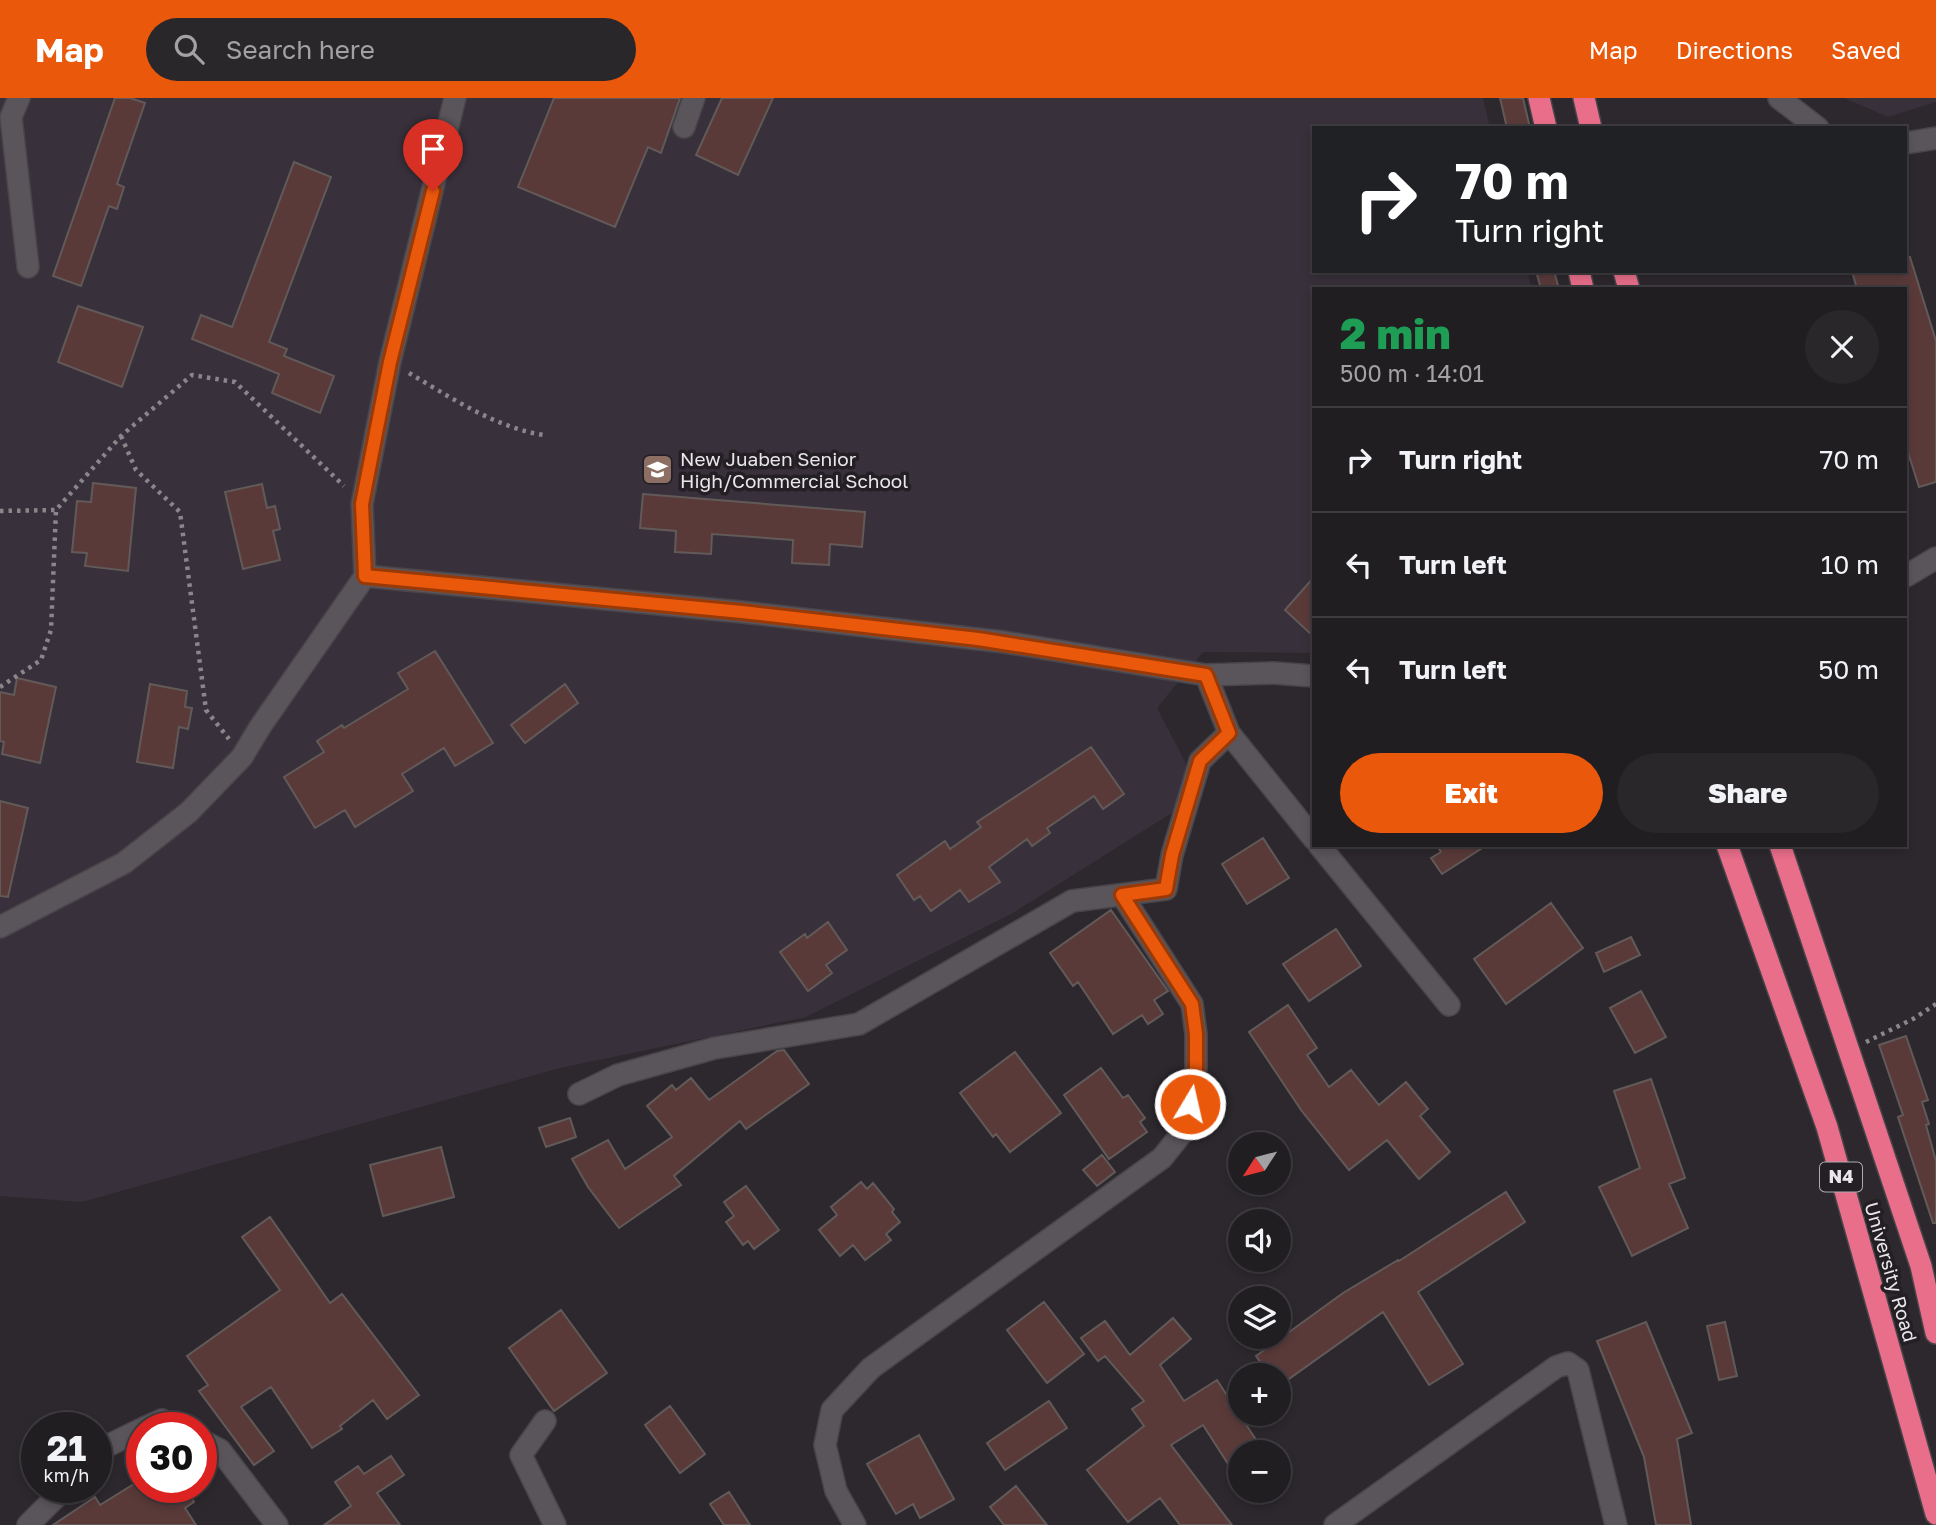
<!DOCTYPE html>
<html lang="en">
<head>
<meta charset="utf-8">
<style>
	:root { --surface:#211e22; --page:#29272a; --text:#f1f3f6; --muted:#a2a2a5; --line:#3e3c40; --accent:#ea580c }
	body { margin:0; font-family:"Golos Text",sans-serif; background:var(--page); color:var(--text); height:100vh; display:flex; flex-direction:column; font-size:26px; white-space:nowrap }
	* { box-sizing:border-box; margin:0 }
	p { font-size:23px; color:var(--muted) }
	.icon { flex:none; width:38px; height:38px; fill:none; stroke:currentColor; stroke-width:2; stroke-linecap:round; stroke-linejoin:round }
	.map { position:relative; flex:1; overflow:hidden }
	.sheet { position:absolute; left:1312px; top:189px; width:595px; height:560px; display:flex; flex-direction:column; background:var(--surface); border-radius:0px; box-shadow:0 4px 10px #0003,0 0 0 2px var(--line) }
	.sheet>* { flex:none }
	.hud { position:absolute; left:1312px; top:28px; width:595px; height:147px; border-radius:0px; box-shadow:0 4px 10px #0003,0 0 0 2px var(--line); background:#202124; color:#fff; overflow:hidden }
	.needle { width:46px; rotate:234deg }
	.buttons { position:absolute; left:1228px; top:1034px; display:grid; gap:14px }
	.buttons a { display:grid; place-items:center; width:63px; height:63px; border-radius:50%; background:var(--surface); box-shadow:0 4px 10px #0003,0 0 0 2px var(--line); font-size:35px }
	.speed { position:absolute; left:21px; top:1314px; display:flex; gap:14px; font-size:35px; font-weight:700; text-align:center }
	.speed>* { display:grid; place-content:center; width:91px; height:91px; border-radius:50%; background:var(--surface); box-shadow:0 4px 10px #0003,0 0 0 2px var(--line); line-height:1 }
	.speed small { font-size:18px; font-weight:400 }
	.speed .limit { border:10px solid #d22; background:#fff; color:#111 }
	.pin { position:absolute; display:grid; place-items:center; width:60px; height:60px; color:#fff; margin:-72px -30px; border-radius:50% 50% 50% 0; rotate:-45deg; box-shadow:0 0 7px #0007 }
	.pin .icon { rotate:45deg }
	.me { position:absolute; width:77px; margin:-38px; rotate:9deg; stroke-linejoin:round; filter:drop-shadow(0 0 5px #0008) }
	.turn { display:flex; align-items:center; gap:24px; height:147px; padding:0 28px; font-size:32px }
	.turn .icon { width:91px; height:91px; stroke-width:2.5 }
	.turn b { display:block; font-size:49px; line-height:60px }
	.round { display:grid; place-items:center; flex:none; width:74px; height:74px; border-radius:37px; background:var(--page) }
	.headline { display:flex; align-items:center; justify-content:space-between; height:119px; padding:0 28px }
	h1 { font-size:42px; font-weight:800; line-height:52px; color:#1e9e55 }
	.action { display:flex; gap:14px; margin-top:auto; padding:14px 28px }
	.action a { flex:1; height:80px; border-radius:42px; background:var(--accent); color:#fff; font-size:28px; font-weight:800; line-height:80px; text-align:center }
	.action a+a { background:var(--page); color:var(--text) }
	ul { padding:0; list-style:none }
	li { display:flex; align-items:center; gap:21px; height:105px; padding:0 28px; border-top:2px solid var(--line) }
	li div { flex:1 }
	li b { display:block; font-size:26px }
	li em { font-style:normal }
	header { display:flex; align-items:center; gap:42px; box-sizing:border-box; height:98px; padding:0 35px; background:var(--accent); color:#fff }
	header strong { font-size:33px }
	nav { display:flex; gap:38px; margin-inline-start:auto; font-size:24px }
	.search { width:490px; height:63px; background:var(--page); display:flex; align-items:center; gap:18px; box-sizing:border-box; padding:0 24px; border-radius:38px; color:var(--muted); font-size:26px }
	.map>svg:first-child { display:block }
</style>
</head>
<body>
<header>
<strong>Map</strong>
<div class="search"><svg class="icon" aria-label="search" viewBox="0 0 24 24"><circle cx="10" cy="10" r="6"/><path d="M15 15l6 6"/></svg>Search here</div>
<nav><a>Map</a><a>Directions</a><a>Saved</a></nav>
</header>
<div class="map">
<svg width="1936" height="1427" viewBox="0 0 1936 1427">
	<rect width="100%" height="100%" fill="#2c282d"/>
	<path fill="#38303a" d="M 0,0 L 1483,0 L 1490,30 L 1314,30 L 1314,173 L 1527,173 L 1532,191 L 1314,191 L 1314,555 L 1203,554 L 1157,610 L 1202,696 L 1013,815 L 806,919 L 560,970 L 82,1104 L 0,1098 Z
		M 1844,0 L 1936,0 L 1936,4 L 1888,19 Z"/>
	<path fill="#593a39" stroke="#625a59" stroke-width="2" d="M 115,0 L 130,0 L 145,5 L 117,86 L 124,89 L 117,111 L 109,108 L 81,188 L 53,178 Z
		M 554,0 L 680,0 L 661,55 L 648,49 L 615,129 L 518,89 Z
		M 722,0 L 773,0 L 738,77 L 696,57 Z
		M 1500,0 L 1523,0 L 1530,30 L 1507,30 Z
		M 294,64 L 331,79 L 269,244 L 287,251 L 284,258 L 334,278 L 320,315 L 272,295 L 279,276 L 192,241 L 201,217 L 232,229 Z
		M 1910,159 L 1936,243 L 1936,384 L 1919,389 L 1906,348 L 1906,191 L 1857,191 L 1852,173 L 1906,173 L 1906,160 Z
		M 1536,173 L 1554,173 L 1559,191 L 1541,191 Z
		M 78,208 L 143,229 L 122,289 L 58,264 Z
		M 93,385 L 136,390 L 128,473 L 85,468 L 87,455 L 72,454 L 77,403 L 91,404 Z
		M 262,386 L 267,410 L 275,408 L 280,431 L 273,433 L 280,462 L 243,471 L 225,394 Z
		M 643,396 L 865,414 L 862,449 L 830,446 L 829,467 L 792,465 L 793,442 L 712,436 L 711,456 L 675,454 L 676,433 L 640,430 Z
		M 1314,479 L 1314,539 L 1285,512 Z
		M 435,553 L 493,645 L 455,668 L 444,650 L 402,676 L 413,693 L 355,729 L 345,712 L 315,730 L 284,679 L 324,654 L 317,643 L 342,627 L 344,630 L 408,591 L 398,575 Z
		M 17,580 L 56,589 L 40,665 L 2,656 L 4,644 L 0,643 L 0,594 L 14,597 Z
		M 150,586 L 187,593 L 185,609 L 192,610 L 188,631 L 179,629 L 173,670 L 137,664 Z
		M 565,586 L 578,605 L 525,645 L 511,627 Z
		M 1091,649 L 1124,696 L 1103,711 L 1094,698 L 1047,730 L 1050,735 L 1032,748 L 1027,741 L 989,769 L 1000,784 L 969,804 L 960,792 L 931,813 L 920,798 L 914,802 L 897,777 L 945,743 L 950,751 L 981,729 L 977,724 Z
		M 0,703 L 28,710 L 8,799 L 0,798 Z
		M 1263,740 L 1289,780 L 1247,806 L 1222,766 Z
		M 1437,747 L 1487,747 L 1442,776 L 1431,760 L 1441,754 Z
		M 1551,805 L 1583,850 L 1506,906 L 1474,861 Z
		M 1111,812 L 1168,893 L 1154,902 L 1163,916 L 1148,926 L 1142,917 L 1113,936 L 1078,884 L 1073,888 L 1050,855 Z
		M 828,824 L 847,852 L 826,867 L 832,875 L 808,893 L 780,854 L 805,836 L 807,840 Z
		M 1336,831 L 1361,868 L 1309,903 L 1283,866 Z
		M 1631,839 L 1640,857 L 1604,874 L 1596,855 Z
		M 1641,893 L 1666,939 L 1635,955 L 1610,910 Z
		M 1288,907 L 1317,950 L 1307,957 L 1329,989 L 1351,972 L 1379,1007 L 1406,984 L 1428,1011 L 1420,1018 L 1450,1054 L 1419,1081 L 1387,1042 L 1349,1072 L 1301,1012 L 1249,934 Z
		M 1906,938 L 1928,1002 L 1922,1004 L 1929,1026 L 1926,1027 L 1936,1063 L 1936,1125 L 1933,1125 L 1898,1019 L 1903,1017 L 1879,947 Z
		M 784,952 L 809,986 L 746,1031 L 740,1023 L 674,1078 L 681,1087 L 619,1130 L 588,1089 L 572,1061 L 608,1042 L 625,1071 L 672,1039 L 647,1008 L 672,987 L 676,992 L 691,980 L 709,1002 L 777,953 Z
		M 1015,954 L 1061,1015 L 1010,1054 L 996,1036 L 993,1039 L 960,995 Z
		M 1101,970 L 1123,1000 L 1128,997 L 1145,1020 L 1140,1024 L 1147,1034 L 1109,1061 L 1064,997 Z
		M 1651,981 L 1685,1080 L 1669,1086 L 1688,1130 L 1632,1158 L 1599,1089 L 1640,1070 L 1614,993 Z
		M 570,1020 L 576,1039 L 546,1049 L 539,1030 Z
		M 441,1049 L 454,1099 L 383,1118 L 370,1067 Z
		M 1102,1057 L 1115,1074 L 1097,1088 L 1083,1072 Z
		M 861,1084 L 867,1091 L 873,1085 L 894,1111 L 892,1114 L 900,1124 L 886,1136 L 891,1142 L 865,1162 L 853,1147 L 840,1158 L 819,1132 L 837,1117 L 831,1109 Z
		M 746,1088 L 779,1132 L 754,1151 L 748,1143 L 743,1147 L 726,1124 L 734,1118 L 724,1104 Z
		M 1506,1094 L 1525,1124 L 1418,1194 L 1463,1266 L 1429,1287 L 1383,1214 L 1279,1288 L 1279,1278 L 1270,1278 L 1256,1258 L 1343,1195 L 1398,1162 L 1399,1163 Z
		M 270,1119 L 330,1205 L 342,1196 L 419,1297 L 387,1321 L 373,1302 L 340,1328 L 342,1331 L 312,1350 L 271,1289 L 241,1309 L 274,1353 L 254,1367 L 199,1293 L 208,1287 L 187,1258 L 280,1192 L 242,1139 Z
		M 1044,1204 L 1084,1256 L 1047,1285 L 1007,1232 Z
		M 561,1212 L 607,1275 L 554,1313 L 509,1250 Z
		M 1173,1220 L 1191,1241 L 1160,1267 L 1184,1303 L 1217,1282 L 1264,1354 L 1241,1354 L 1241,1386 L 1203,1327 L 1171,1347 L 1232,1427 L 1180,1427 L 1160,1400 L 1128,1424 L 1087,1372 L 1144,1328 L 1132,1311 L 1144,1303 L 1105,1258 L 1098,1263 L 1081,1240 L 1105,1223 L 1130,1257 Z
		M 1646,1224 L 1692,1335 L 1677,1341 L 1691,1427 L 1656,1427 L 1644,1359 L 1597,1243 Z
		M 1725,1224 L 1737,1278 L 1719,1282 L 1707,1228 Z
		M 1049,1303 L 1067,1330 L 1005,1372 L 987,1345 Z
		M 670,1308 L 705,1356 L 680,1375 L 645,1327 Z
		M 919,1337 L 954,1401 L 920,1420 L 913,1406 L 896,1416 L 867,1366 Z
		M 391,1358 L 404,1377 L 377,1395 L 400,1427 L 324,1427 L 351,1408 L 335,1384 L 358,1368 L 364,1376 Z
		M 142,1381 L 142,1390 L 185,1390 L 194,1404 L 185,1410 L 196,1427 L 53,1427 L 95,1399 L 100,1407 Z
		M 1016,1388 L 1047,1427 L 1004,1427 L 990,1409 Z
		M 729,1394 L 750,1427 L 724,1427 L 710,1406 Z"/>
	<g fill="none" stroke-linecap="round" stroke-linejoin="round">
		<defs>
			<path id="minor" d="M 19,0 L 11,19 L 28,169
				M 1779,0 L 1818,30
				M 684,29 L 694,0
				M 1906,45 L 1936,40
				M 365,478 L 742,514 L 1004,544 L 1206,577 L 1274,575 L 1314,578
				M 1906,478 L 1936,460
				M 1206,577 L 1229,635 L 1314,741
				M 1319,747 L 1449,907
				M 0,829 L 124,765 L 189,714 L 242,659 L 260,629 L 365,478 L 362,406 L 390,264 L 455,0
				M 579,996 L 618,977 L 715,950 L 859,926 L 1072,803 L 1166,791 L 1172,757 L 1200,663 L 1229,635
				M 545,1323 L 521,1357 L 555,1427
				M 144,1330 L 162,1322 L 178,1330
				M 201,1342 L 220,1352 L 277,1427
				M 96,1358 L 105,1349 L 142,1331
				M 28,1427 L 65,1390
				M 855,1427 L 836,1393 L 825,1347 L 832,1312 L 871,1270 L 1162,1060 L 1182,1035 L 1190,1006 L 1196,971 L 1196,936 L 1192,906 L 1122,797
				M 1335,1427 L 1556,1269 L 1568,1265 L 1578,1272 L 1616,1427"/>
			<path id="highway" d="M 1539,0 L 1546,30
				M 1584,0 L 1591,30
				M 1579,173 L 1583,191
				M 1624,173 L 1629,191
				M 1727,747 L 1827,1029 L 1936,1416
				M 1780,747 L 1921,1168 L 1936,1235"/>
		</defs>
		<use href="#minor" stroke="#484449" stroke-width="24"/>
		<use href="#highway" stroke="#484449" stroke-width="24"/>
		<path stroke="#8a878b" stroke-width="4.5" stroke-dasharray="3.5 5" stroke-linecap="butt" d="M 409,275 C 450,299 496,330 544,337
			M 121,338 L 136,372 L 180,414 L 206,612 L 229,641
			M 0,413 L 55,412
			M 0,589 L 41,562 L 51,532 L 56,412 L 121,338 L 192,277 L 235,284 L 344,388
			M 1866,944 L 1913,921 L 1936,906"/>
		<use href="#minor" stroke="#5a555b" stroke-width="21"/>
		<use href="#highway" stroke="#e96e8a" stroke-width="21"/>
	</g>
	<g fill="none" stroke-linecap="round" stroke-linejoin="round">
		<defs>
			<path id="route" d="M 433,93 L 390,264 L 362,406 L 365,478 L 742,514 L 978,541 L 1206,577 L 1229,635 L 1200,663 L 1172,757 L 1166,791 L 1122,797 L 1192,906 L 1196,936 L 1196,971 L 1190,1006"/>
		</defs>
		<use href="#route" stroke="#983908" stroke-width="18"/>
		<use href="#route" stroke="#ea580c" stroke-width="12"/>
	</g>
	<defs>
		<symbol id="school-square" viewBox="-11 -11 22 22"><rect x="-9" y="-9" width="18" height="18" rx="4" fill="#8d6e63" stroke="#231f24"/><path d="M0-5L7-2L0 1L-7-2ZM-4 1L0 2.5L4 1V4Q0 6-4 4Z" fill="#fff"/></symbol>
	</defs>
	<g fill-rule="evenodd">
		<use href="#school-square" x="640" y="354" width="35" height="35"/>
	</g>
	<g text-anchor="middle" stroke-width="7" stroke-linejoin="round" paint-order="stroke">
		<rect fill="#231f24" stroke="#aeabaf" stroke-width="2" x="1820" y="1064.5" width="42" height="29" rx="5"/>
		<g font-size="18" font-weight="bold" fill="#eae7eb">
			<text x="1841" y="1085">N4</text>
		</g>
		<g font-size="19" fill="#eae7eb" stroke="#231f24" text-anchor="start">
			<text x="680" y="368">New Juaben Senior<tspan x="680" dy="22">High/Commercial School</tspan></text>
		</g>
		<g font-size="19" fill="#eae7eb" stroke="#231f24">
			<text transform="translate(1891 1174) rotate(74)" y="7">University Road</text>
		</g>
	</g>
</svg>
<div class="buttons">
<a><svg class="needle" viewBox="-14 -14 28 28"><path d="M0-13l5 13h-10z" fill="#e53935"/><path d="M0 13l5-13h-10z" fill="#a2a2a5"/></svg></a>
<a><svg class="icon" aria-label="sound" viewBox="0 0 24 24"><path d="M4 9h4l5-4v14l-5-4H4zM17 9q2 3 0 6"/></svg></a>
<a><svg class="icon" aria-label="layers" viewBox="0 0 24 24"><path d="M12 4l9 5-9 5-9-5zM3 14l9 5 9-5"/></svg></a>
<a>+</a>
<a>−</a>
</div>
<div class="speed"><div>21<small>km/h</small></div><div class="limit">30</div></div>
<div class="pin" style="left:433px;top:93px;background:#d93025"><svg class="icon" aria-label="arrive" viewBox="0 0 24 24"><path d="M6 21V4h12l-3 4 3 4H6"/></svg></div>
<svg class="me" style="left:1190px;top:1006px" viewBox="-20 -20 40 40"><circle r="17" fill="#ea580c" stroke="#fff" stroke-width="3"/><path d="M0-11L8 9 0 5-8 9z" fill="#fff"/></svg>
<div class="hud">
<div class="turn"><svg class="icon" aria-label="right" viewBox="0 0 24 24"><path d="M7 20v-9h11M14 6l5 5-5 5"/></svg><div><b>70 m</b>Turn right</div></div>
</div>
<section class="sheet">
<div class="headline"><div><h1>2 min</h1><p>500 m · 14:01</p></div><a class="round"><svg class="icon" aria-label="close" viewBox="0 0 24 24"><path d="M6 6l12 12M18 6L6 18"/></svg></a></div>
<ul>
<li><svg class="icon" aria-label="right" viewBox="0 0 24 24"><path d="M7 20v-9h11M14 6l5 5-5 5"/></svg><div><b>Turn right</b></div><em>70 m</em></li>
<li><svg class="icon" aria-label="left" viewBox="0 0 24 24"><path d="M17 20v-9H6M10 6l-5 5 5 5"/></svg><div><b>Turn left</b></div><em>10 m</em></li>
<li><svg class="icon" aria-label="left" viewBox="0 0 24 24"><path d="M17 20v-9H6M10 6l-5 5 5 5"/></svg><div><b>Turn left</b></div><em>50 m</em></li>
</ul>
<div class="action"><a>Exit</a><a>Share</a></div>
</section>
</div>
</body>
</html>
